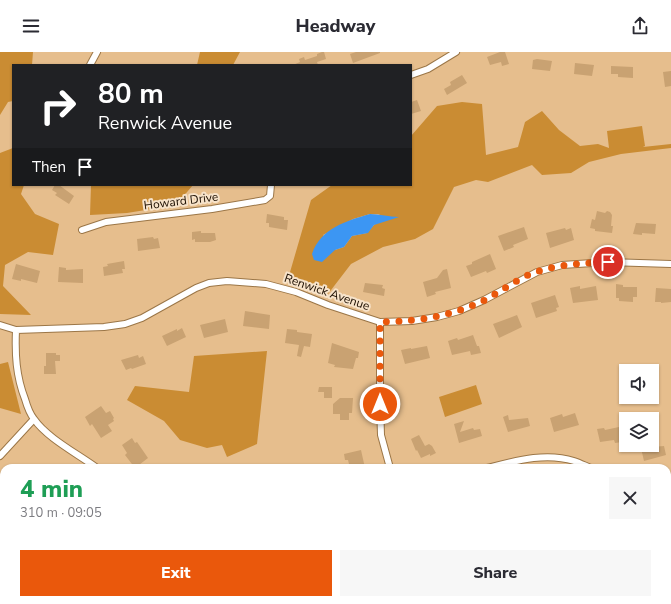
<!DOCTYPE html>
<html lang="en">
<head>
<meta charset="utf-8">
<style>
	:root { --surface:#fff; --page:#f7f7f7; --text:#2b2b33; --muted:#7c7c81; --accent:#ea580c }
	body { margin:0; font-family:"Nunito Sans",sans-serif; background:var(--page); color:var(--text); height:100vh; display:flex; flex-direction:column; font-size:15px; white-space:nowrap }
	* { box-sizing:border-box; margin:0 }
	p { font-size:13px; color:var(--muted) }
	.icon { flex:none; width:22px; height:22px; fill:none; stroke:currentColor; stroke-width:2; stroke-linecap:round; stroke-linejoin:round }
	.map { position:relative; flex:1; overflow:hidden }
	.details { position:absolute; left:0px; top:412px; width:671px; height:140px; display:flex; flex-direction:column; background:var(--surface); border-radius:12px 12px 0 0; box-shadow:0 1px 3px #0004 }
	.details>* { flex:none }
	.guide { position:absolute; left:12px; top:12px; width:400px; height:122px; border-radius:0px; box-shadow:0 1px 3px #0004; background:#202124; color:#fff; overflow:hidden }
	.buttons { position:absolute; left:619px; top:312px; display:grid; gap:8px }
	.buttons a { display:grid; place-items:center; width:40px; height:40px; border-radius:0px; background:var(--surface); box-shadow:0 1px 3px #0004; font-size:20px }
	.pin { position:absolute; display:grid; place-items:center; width:34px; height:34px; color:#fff; margin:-17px; border:2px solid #fff; border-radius:50%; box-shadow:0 1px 4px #0007 }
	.me { position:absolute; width:44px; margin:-22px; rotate:0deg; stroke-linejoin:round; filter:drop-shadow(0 0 3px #0008) }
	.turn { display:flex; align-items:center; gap:14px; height:84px; padding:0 20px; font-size:18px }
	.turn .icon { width:52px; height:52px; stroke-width:2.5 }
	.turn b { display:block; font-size:28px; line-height:34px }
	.then { display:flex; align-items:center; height:38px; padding:0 20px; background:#0003; gap:8px; font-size:15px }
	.round { display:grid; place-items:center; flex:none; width:42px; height:42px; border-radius:0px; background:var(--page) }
	.overview { display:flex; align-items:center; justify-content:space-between; height:68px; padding:0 20px }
	h1 { font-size:24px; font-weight:800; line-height:30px; color:#1e9e55 }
	.button { display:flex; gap:8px; margin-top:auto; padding:8px 20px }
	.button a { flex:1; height:46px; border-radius:0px; background:var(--accent); color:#fff; font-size:16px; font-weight:800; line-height:46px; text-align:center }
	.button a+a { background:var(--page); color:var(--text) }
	header { display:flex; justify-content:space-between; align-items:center; height:52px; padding:0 20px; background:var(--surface); font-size:18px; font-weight:800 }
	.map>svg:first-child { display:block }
</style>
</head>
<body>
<header><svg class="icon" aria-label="menu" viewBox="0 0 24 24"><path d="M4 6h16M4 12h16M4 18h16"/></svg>Headway<svg class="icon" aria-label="share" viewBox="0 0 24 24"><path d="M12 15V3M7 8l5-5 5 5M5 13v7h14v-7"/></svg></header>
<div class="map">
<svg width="671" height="552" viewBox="0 0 671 552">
	<rect width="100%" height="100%" fill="#e6be8d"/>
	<path fill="#ca8c33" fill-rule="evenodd" d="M 0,0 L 33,0 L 32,13 L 13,13 L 13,49 L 8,50 L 0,63 Z
		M 200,0 L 240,0 L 233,13 L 197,13 Z
		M 462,50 L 482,52 L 486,103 L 518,95 L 525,70 L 542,59 L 559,78 L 580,94 L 598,92 L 609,96 L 607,79 L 642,74 L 645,94 L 643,95 L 671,92 L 671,96 L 621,102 L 589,110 L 571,121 L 542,123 L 532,113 L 488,130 L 476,128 L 454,135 L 433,177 L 415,187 L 383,195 L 351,212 L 328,242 L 288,227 L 311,148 L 332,133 L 411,133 L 411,84 L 437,54 ZM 370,162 L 378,162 L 385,165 L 374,173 L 367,181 L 352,184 L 344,195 L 335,198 L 323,183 L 353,167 Z
		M 13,96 L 13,133 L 24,133 L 21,142 L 35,162 L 59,172 L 53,203 L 28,200 L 5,213 L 3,234 L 31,263 L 0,262 L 0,101 Z
		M 91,133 L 193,133 L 176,153 L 127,161 L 90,163 Z
		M 267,299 L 257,392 L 227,405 L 222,393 L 207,396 L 180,388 L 164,369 L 127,348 L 135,334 L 189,340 L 194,304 Z
		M 8,310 L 21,362 L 0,356 L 0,312 Z
		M 476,333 L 482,352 L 445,365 L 439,345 Z
		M 415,548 L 469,548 L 455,552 L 396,552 Z"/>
	<path fill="#3c96f3" d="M 370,162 C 380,162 389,165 399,165 L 374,173 L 368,181 L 352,184 L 344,195 L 335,198 L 322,210 L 314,208 L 312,202 C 321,176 346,169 370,162 Z"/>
	<path fill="#c9a272" d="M 322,0 L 324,0 L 326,7 L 317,10 L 318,13 L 293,13 L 300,10 L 299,7 L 304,5 L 305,8 L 317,4 L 317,2 Z
		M 356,0 L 380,0 L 380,1 L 353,11 L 350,2 Z
		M 500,0 L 505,0 L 509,12 L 502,14 L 501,10 L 490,13 L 487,5 Z
		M 537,7 L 552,9 L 550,19 L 532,17 L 533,8 Z
		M 575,11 L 594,13 L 592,24 L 574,22 Z
		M 611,14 L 633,15 L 633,26 L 618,25 L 618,22 L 611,22 Z
		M 671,19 L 671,34 L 665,35 L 663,20 Z
		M 462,23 L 467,31 L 447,43 L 444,37 L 451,33 L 450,30 Z
		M 417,48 L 421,59 L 411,62 L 411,50 Z
		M 55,133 L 59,133 L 74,144 L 69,152 L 55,143 L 57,141 L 52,138 Z
		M 597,159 L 605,161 L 607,159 L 610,160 L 612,163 L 611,174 L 613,174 L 612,181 L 595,179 L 595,177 L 590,176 L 592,167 L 595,168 Z
		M 267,162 L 284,165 L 284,168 L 288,168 L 287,178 L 269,175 L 269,171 L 266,171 Z
		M 636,171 L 656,172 L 655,182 L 642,181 L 642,183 L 633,182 Z
		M 524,175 L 528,187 L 513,193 L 514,195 L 504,199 L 498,184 Z
		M 565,176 L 566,178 L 571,176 L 574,188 L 550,196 L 546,181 Z
		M 201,179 L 201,181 L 215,181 L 216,188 L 210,190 L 195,190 L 195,187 L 192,188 L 192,180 Z
		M 153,185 L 154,187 L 158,186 L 160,196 L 138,199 L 137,187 Z
		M 490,202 L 496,217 L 487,221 L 486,219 L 471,225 L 466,214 L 472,212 L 472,210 Z
		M 124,209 L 125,217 L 122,217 L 123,221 L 104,224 L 103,215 L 108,214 L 107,212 Z
		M 16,212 L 40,219 L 37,231 L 21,227 L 21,229 L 12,227 Z
		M 59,215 L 66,216 L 66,218 L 83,217 L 83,231 L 58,230 Z
		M 447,217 L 451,236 L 435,240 L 436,242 L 427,245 L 423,230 L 437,226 L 443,218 Z
		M 365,231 L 383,233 L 382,236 L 385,237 L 384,244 L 363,240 Z
		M 616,232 L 623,233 L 623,235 L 637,235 L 637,245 L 633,245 L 633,250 L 619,249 L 619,246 L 616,246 Z
		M 580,234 L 580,237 L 596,234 L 598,248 L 573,251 L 570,236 Z
		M 656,236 L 671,237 L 671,250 L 661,251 L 661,250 L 655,250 Z
		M 555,243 L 559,255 L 556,256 L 557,259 L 536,266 L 531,251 Z
		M 245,259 L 270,263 L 269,277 L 243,274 Z
		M 517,263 L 522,275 L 499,286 L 493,272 Z
		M 225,267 L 228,280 L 204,286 L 200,273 Z
		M 182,276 L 186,285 L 167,294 L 162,284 L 177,277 L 177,279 Z
		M 287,277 L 297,278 L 297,280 L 312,282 L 310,295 L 304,294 L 301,305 L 297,304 L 299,293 L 285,291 Z
		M 473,283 L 477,294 L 479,294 L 481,301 L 471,303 L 470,299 L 452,303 L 448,289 L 457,286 L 458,288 Z
		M 332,291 L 359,300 L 358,306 L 356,306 L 353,317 L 334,315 L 335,313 L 328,311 Z
		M 427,294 L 430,306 L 405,312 L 401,298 L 411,296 L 411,297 Z
		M 46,301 L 56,301 L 56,303 L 60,303 L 60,309 L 55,309 L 56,322 L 44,322 L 44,314 L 46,314 Z
		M 138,303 L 139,306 L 143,304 L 146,312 L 132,317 L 131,316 L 126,318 L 121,308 Z
		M 319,335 L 332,335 L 332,346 L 324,346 L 324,340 L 318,340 Z
		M 340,346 L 353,346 L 352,361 L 349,361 L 349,368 L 340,368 L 340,362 L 333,362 L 333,352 Z
		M 101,354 L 106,361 L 110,359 L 114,366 L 113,367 L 114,369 L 108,373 L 112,379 L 101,386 L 92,372 L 90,374 L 85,365 Z
		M 575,361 L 579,373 L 554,380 L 550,366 L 562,362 L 563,365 Z
		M 508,363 L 509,368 L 528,366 L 530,374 L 508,380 L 503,365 Z
		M 464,369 L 460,380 L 473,376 L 474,378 L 480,377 L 482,384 L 459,391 L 454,372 Z
		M 619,375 L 622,390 L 615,391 L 614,388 L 600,390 L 597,377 L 604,376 L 605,378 Z
		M 419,383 L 425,394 L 429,392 L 432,394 L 436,401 L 430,404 L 430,402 L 421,406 L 417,398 L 416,399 L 411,387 Z
		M 132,386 L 135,391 L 137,390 L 148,406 L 135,416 L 125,403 L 127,401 L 122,393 Z
		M 664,394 L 666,403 L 644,409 L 641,396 Z
		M 361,398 L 365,416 L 352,416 L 351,412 L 349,412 L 348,408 L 345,408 L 344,402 Z"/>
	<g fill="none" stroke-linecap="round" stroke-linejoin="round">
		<defs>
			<path id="minor" d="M 90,13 L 97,0
				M 411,23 L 428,17 L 456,0
				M 82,178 L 106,170 L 212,157 L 265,148 L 270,144 L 271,133
				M 380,270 L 380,352 L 381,383 L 390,416
				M 0,273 L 16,278 L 104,275 L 125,272 L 142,266 L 196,236 L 209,231 L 227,229 L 266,232 L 296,240 L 328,253 L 380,270 L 412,269 L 437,265 L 459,259 L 484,248 L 537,220 L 562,213 L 608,210 L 671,212
				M 16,278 C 15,302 16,324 25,347 C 27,354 30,362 34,367 C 47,386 78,402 97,416
				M 0,404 L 34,367
				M 487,416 C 515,409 545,400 574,409 C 580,411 586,414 591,416
				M 667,438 L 671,438
				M 648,548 L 649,552
				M 164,552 L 171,548"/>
		</defs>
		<use href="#minor" stroke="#9b7647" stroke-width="8"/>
		<use href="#minor" stroke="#fff" stroke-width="6"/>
	</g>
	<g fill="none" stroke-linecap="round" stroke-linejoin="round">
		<path stroke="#ea580c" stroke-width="7" stroke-dasharray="0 12.6" d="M 380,352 L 380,270 C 418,269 450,265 485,248 C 502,239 519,225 539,219 C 561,212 584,211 608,210"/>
	</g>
	<g text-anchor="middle" stroke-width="4" stroke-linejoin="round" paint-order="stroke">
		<g font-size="12" fill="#1c0e00" stroke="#f7e3ca">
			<text transform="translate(181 149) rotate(-7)" y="4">Howard Drive</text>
			<text transform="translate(327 240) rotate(19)" y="4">Renwick Avenue</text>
		</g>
	</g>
</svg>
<div class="buttons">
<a><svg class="icon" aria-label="sound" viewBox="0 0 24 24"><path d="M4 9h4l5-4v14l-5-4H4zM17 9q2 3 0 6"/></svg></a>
<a><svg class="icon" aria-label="layers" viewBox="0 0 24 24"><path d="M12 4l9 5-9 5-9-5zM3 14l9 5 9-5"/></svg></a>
</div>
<div class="pin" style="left:608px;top:210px;background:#d93025"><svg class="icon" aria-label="arrive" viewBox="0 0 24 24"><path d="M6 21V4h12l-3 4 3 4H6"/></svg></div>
<svg class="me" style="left:380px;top:352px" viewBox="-20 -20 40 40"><circle r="17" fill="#ea580c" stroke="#fff" stroke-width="3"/><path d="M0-11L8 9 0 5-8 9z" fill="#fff"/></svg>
<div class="guide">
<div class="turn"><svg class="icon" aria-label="right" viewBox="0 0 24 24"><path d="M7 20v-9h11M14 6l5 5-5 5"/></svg><div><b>80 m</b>Renwick Avenue</div></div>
<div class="then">Then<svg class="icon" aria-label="arrive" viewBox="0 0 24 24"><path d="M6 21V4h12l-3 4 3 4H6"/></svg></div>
</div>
<section class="details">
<div class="overview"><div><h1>4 min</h1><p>310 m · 09:05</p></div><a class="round"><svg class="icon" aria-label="close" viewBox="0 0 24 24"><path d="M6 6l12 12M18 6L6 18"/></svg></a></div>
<div class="button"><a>Exit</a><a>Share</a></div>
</section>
</div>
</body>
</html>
